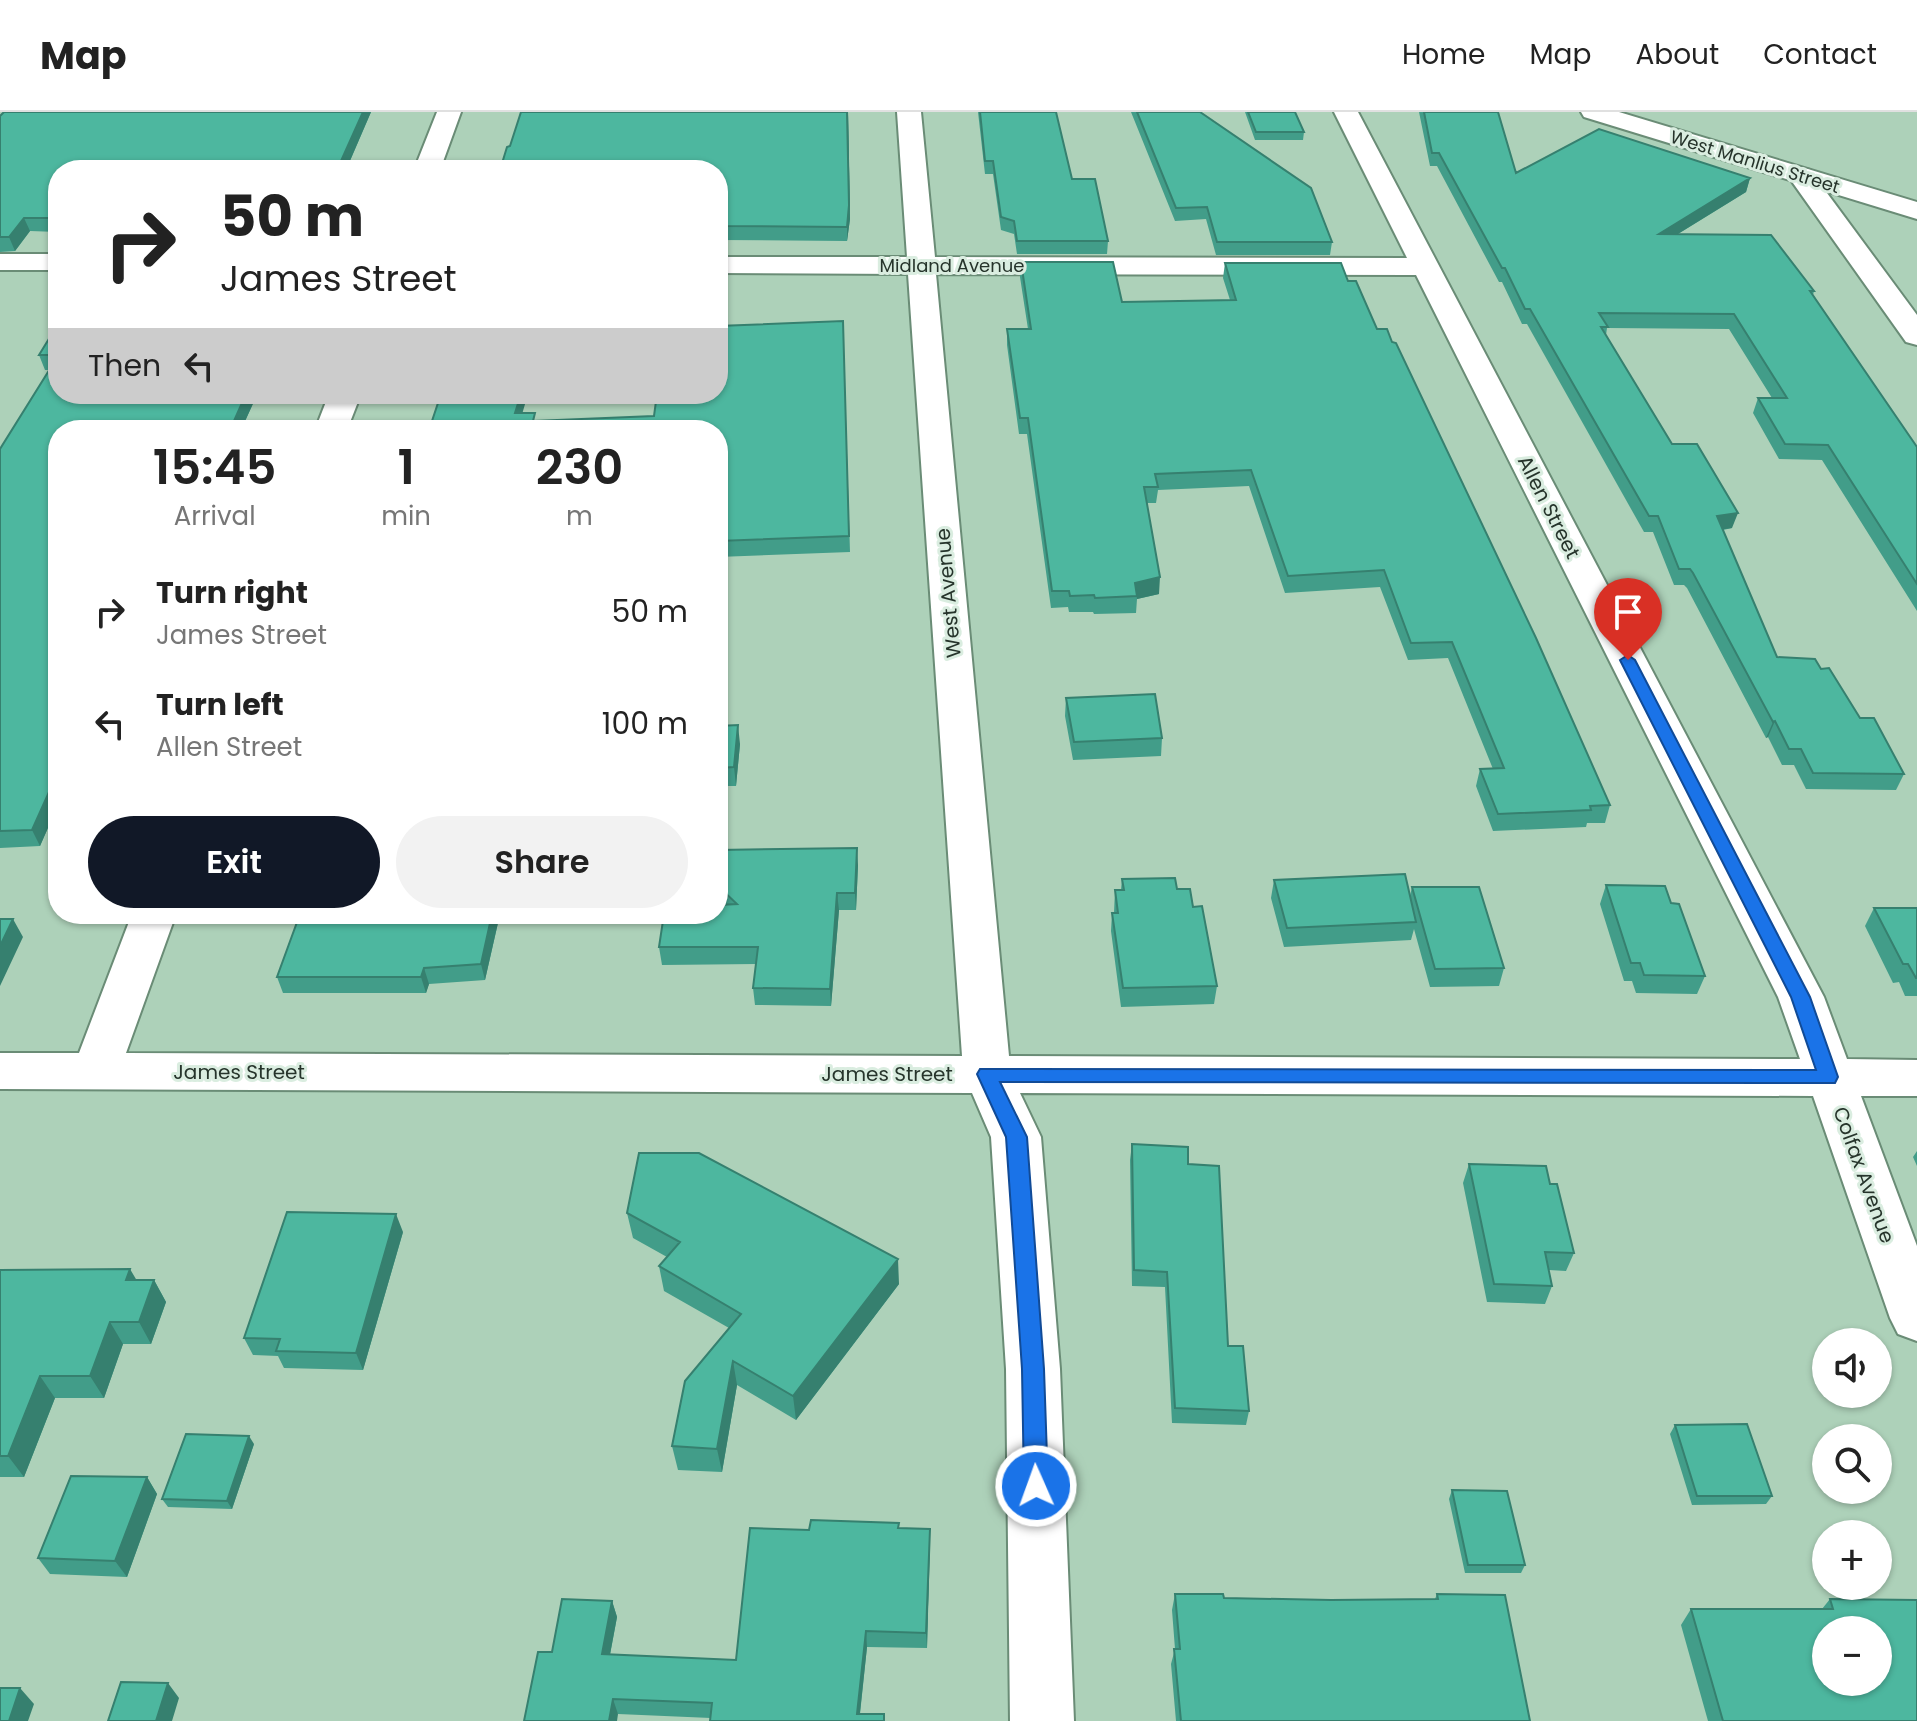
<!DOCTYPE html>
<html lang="en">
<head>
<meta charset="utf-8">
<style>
	:root { --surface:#fff; --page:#f2f2f2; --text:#222; --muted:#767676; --line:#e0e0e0; --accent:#111827 }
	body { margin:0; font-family:Poppins,sans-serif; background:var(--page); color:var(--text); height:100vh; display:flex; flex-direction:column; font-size:30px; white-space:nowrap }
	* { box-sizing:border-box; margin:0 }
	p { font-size:26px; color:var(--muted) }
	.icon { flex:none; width:44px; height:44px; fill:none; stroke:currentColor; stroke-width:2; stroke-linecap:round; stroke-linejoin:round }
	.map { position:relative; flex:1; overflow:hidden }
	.details { position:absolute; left:48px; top:308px; width:680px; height:504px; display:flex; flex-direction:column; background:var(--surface); border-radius:32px; box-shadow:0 2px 6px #0004 }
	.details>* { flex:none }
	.top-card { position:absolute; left:48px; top:48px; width:680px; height:244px; border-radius:32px; box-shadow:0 2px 6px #0004; background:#fff; color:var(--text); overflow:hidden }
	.fabs { position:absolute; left:1812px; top:1216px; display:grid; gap:16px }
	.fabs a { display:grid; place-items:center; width:80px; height:80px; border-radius:50%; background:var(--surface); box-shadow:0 2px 6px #0004; font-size:40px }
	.pin { position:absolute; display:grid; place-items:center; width:68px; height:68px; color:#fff; margin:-82px -34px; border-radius:50% 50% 50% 0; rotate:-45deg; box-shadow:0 0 8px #0007 }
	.pin .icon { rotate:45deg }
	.me { position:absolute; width:88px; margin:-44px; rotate:358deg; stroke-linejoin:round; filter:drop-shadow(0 0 6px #0008) }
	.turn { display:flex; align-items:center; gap:28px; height:168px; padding:0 40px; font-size:36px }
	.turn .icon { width:104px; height:104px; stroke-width:2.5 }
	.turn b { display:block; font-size:56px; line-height:68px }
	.then { display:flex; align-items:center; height:76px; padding:0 40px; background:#0003; gap:16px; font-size:30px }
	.eta { display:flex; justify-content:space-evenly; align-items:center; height:136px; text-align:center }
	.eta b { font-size:48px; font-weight:600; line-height:56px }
	.action { display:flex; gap:16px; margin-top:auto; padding:16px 40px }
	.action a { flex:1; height:92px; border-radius:48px; background:var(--accent); color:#fff; font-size:32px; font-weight:600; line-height:92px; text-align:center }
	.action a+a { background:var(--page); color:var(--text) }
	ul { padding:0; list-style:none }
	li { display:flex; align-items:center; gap:24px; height:112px; padding:0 40px }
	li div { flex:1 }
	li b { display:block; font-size:30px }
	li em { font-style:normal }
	header { display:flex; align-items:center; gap:48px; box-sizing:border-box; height:112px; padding:0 40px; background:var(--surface); border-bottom:2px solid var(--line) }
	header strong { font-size:38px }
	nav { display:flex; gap:44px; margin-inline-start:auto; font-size:28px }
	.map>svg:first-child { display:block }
</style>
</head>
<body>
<header>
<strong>Map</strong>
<nav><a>Home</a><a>Map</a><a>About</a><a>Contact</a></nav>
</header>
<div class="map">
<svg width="1917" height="1609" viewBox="0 0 1917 1609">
	<rect width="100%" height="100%" fill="#add1b9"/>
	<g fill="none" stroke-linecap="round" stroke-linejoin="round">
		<defs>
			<path id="minor" d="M 437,0 L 461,0 L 440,58 L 414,58 Z
				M 897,0 L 921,0 L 935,145 L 1407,146 L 1334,0 L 1358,0 L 1824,885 L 1847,947 L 1917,948 L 1917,984 L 1861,984 L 1917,1134 L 1917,1229 L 1898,1222 L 1890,1206 L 1813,984 L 1020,981 L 1041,1025 L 1060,1257 L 1074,1609 L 1010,1609 L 1006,1257 L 991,1025 L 972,981 L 0,977 L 0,941 L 79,941 L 132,802 L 176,802 L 126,941 L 962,944 L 908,162 L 718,161 L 718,145 L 907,145 ZM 936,162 L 1416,163 L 1778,885 L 1800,947 L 1009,944 Z
				M 1801,56 L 1810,58 L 1917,203 L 1917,233 L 1906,230 L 1788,64 L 1792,58 Z
				M 0,142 L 58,142 L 58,158 L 0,158 Z
				M 329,282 L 361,282 L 347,318 L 315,318 Z"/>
			<path id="major" d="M 1581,0 L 1619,0 L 1917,90 L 1917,107 L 1584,5 Z"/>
		</defs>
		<use href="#minor" stroke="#6a8c76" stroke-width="4"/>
		<use href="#major" stroke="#6a8c76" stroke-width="4"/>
		<use href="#minor" fill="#fff" fill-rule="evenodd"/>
		<use href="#major" fill="#fff" fill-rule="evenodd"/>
	</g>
	<path fill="#429d89" d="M 371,0 L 346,58 L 58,58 L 58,120 L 30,119 L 15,139 L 0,140 L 0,4 Z
		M 521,0 L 848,0 L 850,107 L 847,129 L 718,128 L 718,58 L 500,58 L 507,35 L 510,34 Z
		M 978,0 L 1056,0 L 1072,67 L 1108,129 L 1107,142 L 1017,142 L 1014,122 L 1001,118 L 993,62 L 985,62 Z
		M 1131,0 L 1200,0 L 1332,130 L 1330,143 L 1216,143 L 1206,107 L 1175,109 Z
		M 1245,0 L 1295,0 L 1304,20 L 1303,28 L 1255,28 Z
		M 1419,0 L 1498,0 L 1516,61 L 1750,66 L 1746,80 L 1678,122 L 1814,179 L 1813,183 L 1917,335 L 1917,499 L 1822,348 L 1779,347 L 1753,301 L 1758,286 L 1772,286 L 1729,217 L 1607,216 L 1606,223 L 1672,332 L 1732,416 L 1723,418 L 1777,545 L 1821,557 L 1904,662 L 1896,678 L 1806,677 L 1794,653 L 1782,653 L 1768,625 L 1766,626 L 1687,476 L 1684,473 L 1674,473 L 1653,420 L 1644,420 L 1527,212 L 1522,212 L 1502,170 L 1499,170 L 1437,54 L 1430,54 Z
		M 1021,150 L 1122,190 L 1230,188 L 1223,166 L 1225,151 L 1348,169 L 1377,217 L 1392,230 L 1610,693 L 1605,711 L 1587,711 L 1586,715 L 1493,719 L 1476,674 L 1480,657 L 1493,657 L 1448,546 L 1408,548 L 1380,475 L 1285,481 L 1249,374 L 1158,378 L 1156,391 L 1147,391 L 1159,482 L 1137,487 L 1136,501 L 1094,502 L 1093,500 L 1069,500 L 1068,495 L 1051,496 L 1027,322 L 1019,322 L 1007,233 L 1007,217 L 1028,217 L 1020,165 Z
		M 843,209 L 850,440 L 718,445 L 718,318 L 429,318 L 522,301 L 536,309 L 654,304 Z
		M 58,212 L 58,282 L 254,282 L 256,285 L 241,318 L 58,318 L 58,693 L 40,734 L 0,736 L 0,337 L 49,258 L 45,258 L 39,243 Z
		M 1066,586 L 1162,626 L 1161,644 L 1073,648 L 1065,604 Z
		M 718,614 L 740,632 L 736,674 L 718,674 Z
		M 718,738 L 858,753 L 856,798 L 839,798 L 831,894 L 755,893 L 753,876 L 756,852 L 662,853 L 659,835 L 721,793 L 718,789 Z
		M 1122,767 L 1177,777 L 1193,795 L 1217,874 L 1214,892 L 1121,895 L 1111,819 L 1112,801 L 1114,801 L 1115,778 L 1121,778 Z
		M 1274,768 L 1410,784 L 1412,775 L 1504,856 L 1499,874 L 1430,875 L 1414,817 L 1411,828 L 1284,835 L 1271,786 Z
		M 1606,773 L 1705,864 L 1697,882 L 1636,881 L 1632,869 L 1624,869 L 1600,792 Z
		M 1874,796 L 1917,796 L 1917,884 L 1905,884 L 1899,870 L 1893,871 L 1865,814 Z
		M 500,802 L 485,868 L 429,872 L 426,881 L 283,881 L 277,865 Z
		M 1132,1032 L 1188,1052 L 1228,1234 L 1249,1299 L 1246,1313 L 1172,1311 L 1165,1175 L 1132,1174 L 1130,1048 Z
		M 1917,1039 L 1917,1054 L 1913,1045 Z
		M 1469,1052 L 1574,1141 L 1566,1159 L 1549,1158 L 1552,1174 L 1545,1192 L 1487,1190 L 1463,1071 Z
		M 627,1101 L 899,1172 L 796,1308 L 737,1273 L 722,1360 L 678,1358 L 672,1334 L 729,1216 L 664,1179 L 659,1154 L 667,1145 L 633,1126 Z
		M 403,1120 L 363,1258 L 284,1256 L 278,1244 L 253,1243 L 244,1226 Z
		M 0,1158 L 137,1168 L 154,1168 L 166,1190 L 151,1232 L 123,1232 L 104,1286 L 55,1286 L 24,1365 L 0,1365 Z
		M 1675,1313 L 1772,1384 L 1766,1392 L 1692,1393 L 1670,1322 Z
		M 254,1332 L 232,1397 L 168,1395 L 162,1387 Z
		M 147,1365 L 157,1382 L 127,1465 L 50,1462 L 38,1446 Z
		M 1452,1378 L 1525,1453 L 1521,1461 L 1465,1461 L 1449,1387 Z
		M 899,1416 L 930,1417 L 927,1536 L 867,1535 L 860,1602 L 711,1606 L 618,1602 L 552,1540 L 612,1489 L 617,1505 L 610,1543 L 736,1548 L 809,1418 Z
		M 1175,1482 L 1224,1486 L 1331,1488 L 1435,1487 L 1437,1482 L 1530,1609 L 1176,1609 L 1171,1552 L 1175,1537 L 1172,1498 Z
		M 1830,1487 L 1917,1609 L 1708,1609 L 1681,1513 L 1691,1497 L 1822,1497 Z"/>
	<path fill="#36806f" d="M 363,0 L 371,0 L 346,58 L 337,58 Z
		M 848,0 L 850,107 L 847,129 L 847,115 Z
		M 1750,66 L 1746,80 L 1655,136 L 1659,122 Z
		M 24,106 L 30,119 L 15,139 L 9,125 Z
		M 246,282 L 254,282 L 256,285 L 241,318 L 230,318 Z
		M 521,282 L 528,282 L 518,316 L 515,301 Z
		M 1738,401 L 1732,416 L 1711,419 L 1717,404 Z
		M 1160,465 L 1159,482 L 1137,487 L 1135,471 Z
		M 1775,609 L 1768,625 L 1766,626 L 1773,610 Z
		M 738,613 L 740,632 L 736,674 L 734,655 Z
		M 58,660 L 58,693 L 40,734 L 32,718 Z
		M 857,736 L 858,753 L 856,798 L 855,781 Z
		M 837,781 L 839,798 L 831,894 L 830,877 Z
		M 492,802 L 500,802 L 485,868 L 481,852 Z
		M 13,807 L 23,825 L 0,874 L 0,834 Z
		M 424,856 L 429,872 L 426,881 L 421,865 Z
		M 396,1102 L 403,1120 L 363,1258 L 356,1241 Z
		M 898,1147 L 899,1172 L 796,1308 L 793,1284 Z
		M 130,1157 L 143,1179 L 126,1168 Z
		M 154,1168 L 166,1190 L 151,1232 L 139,1210 Z
		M 110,1210 L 123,1232 L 104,1286 L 90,1264 Z
		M 733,1249 L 737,1273 L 722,1360 L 717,1337 Z
		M 40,1264 L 55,1286 L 24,1365 L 8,1344 Z
		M 249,1324 L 254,1332 L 232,1397 L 227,1389 Z
		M 147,1365 L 157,1382 L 127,1465 L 115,1449 Z
		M 930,1417 L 930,1433 L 927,1536 L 926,1521 Z
		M 612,1489 L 617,1505 L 607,1558 L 602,1542 Z
		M 866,1519 L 867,1535 L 859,1609 L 857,1602 Z
		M 168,1571 L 179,1586 L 172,1609 L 156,1609 Z
		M 20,1576 L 34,1592 L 28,1609 L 9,1609 Z
		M 613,1587 L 618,1602 L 617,1609 L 609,1609 Z"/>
	<path fill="#4db79f" stroke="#36806f" stroke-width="2" fill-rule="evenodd" d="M 4,0 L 363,0 L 337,58 L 58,58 L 58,106 L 24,106 L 9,125 L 0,125 L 0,4 Z
		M 521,0 L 847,0 L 849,93 L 847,115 L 718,114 L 718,58 L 500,58 L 507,35 L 510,34 Z
		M 980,0 L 1056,0 L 1072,67 L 1095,67 L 1108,129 L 1017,129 L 1014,109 L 1001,105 L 993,49 L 985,49 Z
		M 1137,0 L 1200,0 L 1311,76 L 1332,130 L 1217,130 L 1207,95 L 1176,96 Z
		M 1248,0 L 1295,0 L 1304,20 L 1256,20 Z
		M 1424,0 L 1498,0 L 1516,61 L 1599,17 L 1750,66 L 1659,122 L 1771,123 L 1814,179 L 1810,179 L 1917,335 L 1917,472 L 1828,333 L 1785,332 L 1758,286 L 1787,286 L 1734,202 L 1599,201 L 1608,215 L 1601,215 L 1672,332 L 1697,332 L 1738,401 L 1717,404 L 1777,545 L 1815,547 L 1821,557 L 1829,556 L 1860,606 L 1874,606 L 1904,662 L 1813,661 L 1801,637 L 1789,637 L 1775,609 L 1773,610 L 1693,461 L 1690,457 L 1679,457 L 1658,404 L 1649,404 L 1530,197 L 1525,197 L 1505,156 L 1502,156 L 1439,41 L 1432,41 Z
		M 1021,150 L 1113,150 L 1122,190 L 1236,188 L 1225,151 L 1341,151 L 1348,169 L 1356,169 L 1377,217 L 1387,217 L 1392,230 L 1396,231 L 1536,526 L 1610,693 L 1590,694 L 1591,698 L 1498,702 L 1480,657 L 1504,656 L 1452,530 L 1411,531 L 1384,458 L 1288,464 L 1251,358 L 1155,362 L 1158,375 L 1144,375 L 1160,465 L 1135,471 L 1137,484 L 1095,486 L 1094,483 L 1070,484 L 1069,479 L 1052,479 L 1028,306 L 1020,306 L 1007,217 L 1031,217 Z
		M 843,209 L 849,424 L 718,429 L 718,318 L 429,318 L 441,282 L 521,282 L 515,301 L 535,301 L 533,309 L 654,304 L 657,282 L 718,282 L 718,214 Z
		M 58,212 L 58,243 L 39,243 Z
		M 58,244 L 58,282 L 246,282 L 230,318 L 58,318 L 58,660 L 32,718 L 0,719 L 0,337 Z
		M 1155,582 L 1162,626 L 1074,630 L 1066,586 Z
		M 738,613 L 734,655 L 718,656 L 718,614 Z
		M 857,736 L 855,781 L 837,781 L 830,877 L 753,876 L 758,835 L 659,835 L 664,802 L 718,802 L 718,793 L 737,792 L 718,774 L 718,738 Z
		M 1405,762 L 1416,810 L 1287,816 L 1274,768 Z
		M 1175,766 L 1177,777 L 1190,777 L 1193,795 L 1202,794 L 1217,874 L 1123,876 L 1112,801 L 1118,801 L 1115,778 L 1124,778 L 1122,767 Z
		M 1606,773 L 1665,774 L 1671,791 L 1679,792 L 1705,864 L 1644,863 L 1640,851 L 1631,851 Z
		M 1412,775 L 1479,775 L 1504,856 L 1435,857 Z
		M 1874,796 L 1917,796 L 1917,866 L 1916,866 L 1908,852 L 1903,852 Z
		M 300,802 L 492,802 L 481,852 L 424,856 L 421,865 L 277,865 Z
		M 0,807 L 13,807 L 0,834 Z
		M 1132,1032 L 1188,1035 L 1188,1052 L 1219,1054 L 1228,1234 L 1243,1234 L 1249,1299 L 1175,1296 L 1167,1160 L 1134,1158 Z
		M 639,1041 L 699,1041 L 898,1147 L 793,1284 L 733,1249 L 717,1337 L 672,1334 L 685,1269 L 741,1202 L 659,1154 L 680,1130 L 627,1101 Z
		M 1469,1052 L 1546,1054 L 1550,1072 L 1557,1072 L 1574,1141 L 1545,1140 L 1552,1174 L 1494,1172 Z
		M 287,1100 L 396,1102 L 356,1241 L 276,1239 L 280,1227 L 244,1226 Z
		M 130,1157 L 126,1168 L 154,1168 L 139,1210 L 110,1210 L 90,1264 L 40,1264 L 8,1344 L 0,1344 L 0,1158 Z
		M 1747,1312 L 1772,1384 L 1697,1384 L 1675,1313 Z
		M 186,1322 L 249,1324 L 227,1389 L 162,1387 Z
		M 71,1364 L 147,1365 L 115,1449 L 38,1446 Z
		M 1452,1378 L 1507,1379 L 1525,1453 L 1468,1453 Z
		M 811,1408 L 899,1411 L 898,1416 L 930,1417 L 926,1521 L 866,1519 L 857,1602 L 884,1602 L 884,1609 L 710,1609 L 712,1591 L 613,1587 L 609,1609 L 524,1609 L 538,1540 L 552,1540 L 562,1487 L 612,1489 L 602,1542 L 736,1548 L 750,1416 L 809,1418 Z
		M 1175,1482 L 1223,1482 L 1224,1486 L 1331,1488 L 1438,1487 L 1437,1482 L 1505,1483 L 1530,1609 L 1181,1609 L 1174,1537 L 1180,1537 Z
		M 1830,1487 L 1917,1488 L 1917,1609 L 1723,1609 L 1691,1497 L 1833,1497 ZM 1826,1518 L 1878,1518 L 1878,1570 L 1826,1570 Z
		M 121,1570 L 168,1571 L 156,1609 L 108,1609 Z
		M 0,1576 L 20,1576 L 9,1609 L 0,1609 Z"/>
	<path fill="#1a73e8" stroke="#114b97" stroke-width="2" d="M 1628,543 L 1635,548 L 1810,885 L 1838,965 L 1835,971 L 1000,970 L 1027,1025 L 1044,1257 L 1048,1374 L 1044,1382 L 1036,1385 L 1028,1382 L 1024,1374 L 1022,1257 L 1006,1025 L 977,962 L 980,957 L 1816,958 L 1791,885 L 1620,548 Z"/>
	<g text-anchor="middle" stroke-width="6" stroke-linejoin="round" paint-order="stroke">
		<g font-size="18" fill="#26342b" stroke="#daede0">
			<text transform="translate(1755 50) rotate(17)" y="6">West Manlius Street</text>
			<text x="952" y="160">Midland Avenue</text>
		</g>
		<g font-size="20" fill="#26342b" stroke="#daede0">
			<text transform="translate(1549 395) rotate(63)" y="7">Allen Street</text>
			<text transform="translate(948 481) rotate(-95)" y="7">West Avenue</text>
			<text x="239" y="967">James Street</text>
			<text x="887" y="969">James Street</text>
			<text transform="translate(1864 1063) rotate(70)" y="7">Colfax Avenue</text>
		</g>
	</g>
</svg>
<div class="fabs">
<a><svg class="icon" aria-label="sound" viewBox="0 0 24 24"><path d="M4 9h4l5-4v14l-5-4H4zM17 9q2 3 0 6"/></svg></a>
<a><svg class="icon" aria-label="search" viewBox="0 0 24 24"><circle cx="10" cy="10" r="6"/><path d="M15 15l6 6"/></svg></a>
<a>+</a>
<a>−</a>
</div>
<div class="pin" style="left:1628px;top:548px;background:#d93025"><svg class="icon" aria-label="arrive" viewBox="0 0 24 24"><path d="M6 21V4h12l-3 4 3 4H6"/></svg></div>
<svg class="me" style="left:1036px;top:1374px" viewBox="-20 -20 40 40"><circle r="17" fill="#1a73e8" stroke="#fff" stroke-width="3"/><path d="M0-11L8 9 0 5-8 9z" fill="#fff"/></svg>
<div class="top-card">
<div class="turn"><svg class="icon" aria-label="right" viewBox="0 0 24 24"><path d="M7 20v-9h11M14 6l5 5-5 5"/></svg><div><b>50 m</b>James Street</div></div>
<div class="then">Then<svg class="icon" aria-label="left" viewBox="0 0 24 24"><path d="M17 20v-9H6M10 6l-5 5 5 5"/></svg></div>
</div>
<section class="details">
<div class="eta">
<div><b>15:45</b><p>Arrival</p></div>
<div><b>1</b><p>min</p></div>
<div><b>230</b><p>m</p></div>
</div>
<ul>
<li><svg class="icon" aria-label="right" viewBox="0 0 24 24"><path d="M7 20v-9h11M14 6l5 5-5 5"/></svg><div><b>Turn right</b><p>James Street</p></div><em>50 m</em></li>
<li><svg class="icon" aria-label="left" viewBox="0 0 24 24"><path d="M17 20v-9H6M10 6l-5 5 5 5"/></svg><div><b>Turn left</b><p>Allen Street</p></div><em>100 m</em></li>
</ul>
<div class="action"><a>Exit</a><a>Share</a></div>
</section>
</div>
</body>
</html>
